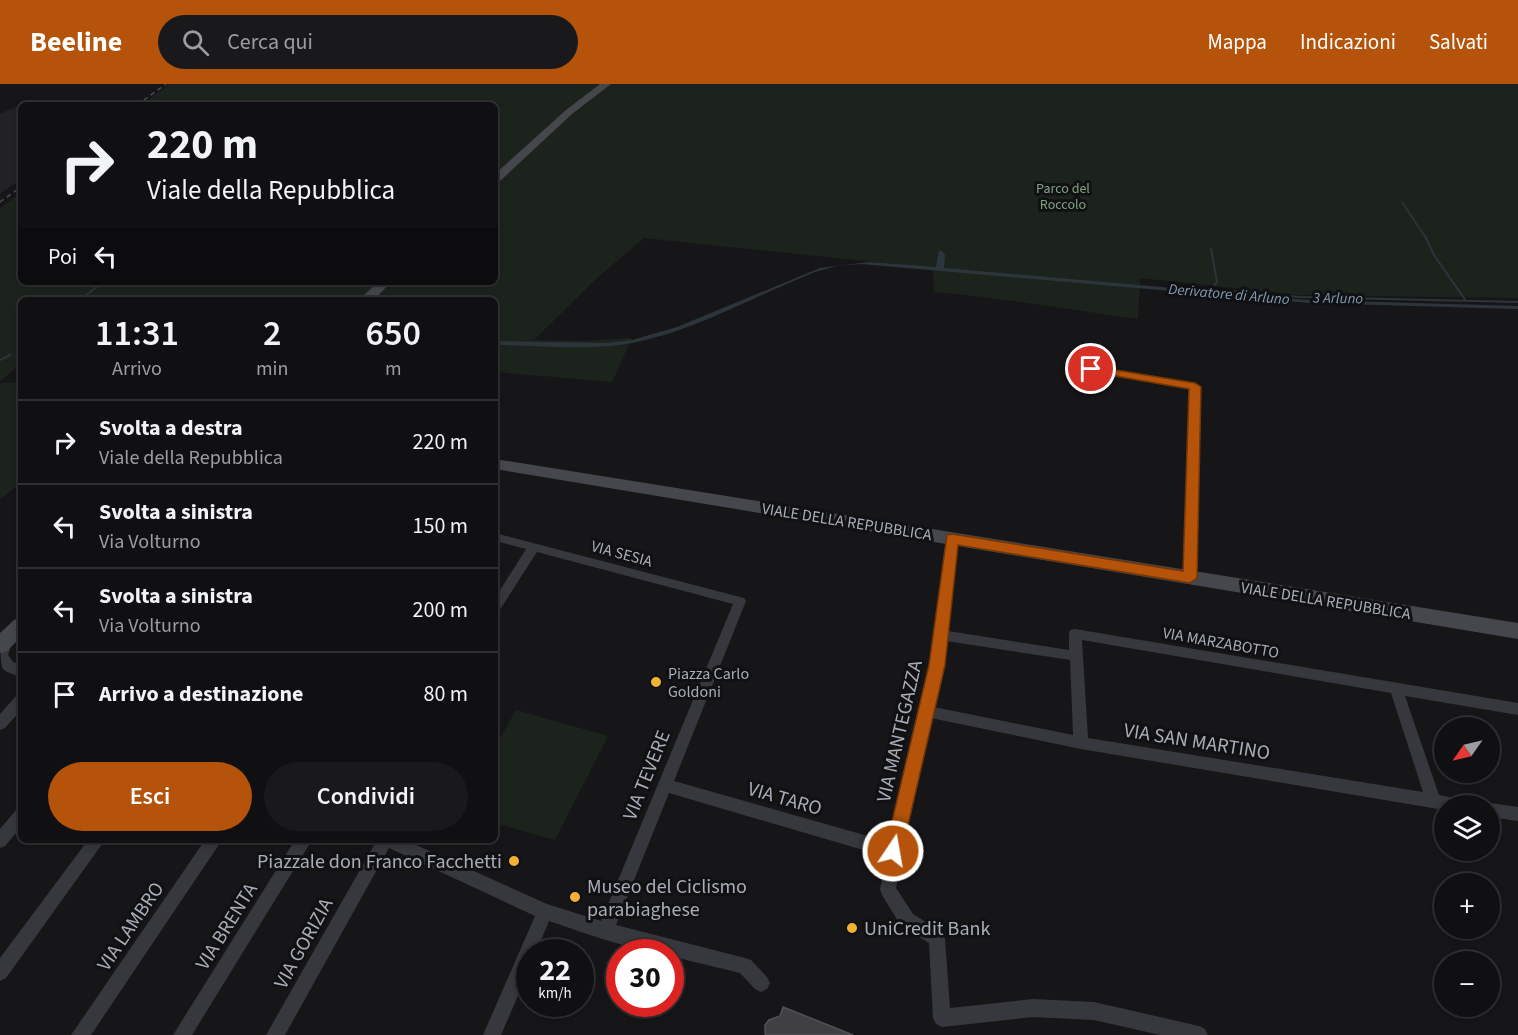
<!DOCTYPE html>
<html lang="it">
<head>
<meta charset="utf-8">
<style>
	:root { --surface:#101012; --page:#19191b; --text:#f1f3f6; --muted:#9c9d9f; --line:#303032; --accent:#b45309 }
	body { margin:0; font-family:"Source Sans 3",sans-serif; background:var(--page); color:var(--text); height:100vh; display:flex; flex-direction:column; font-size:22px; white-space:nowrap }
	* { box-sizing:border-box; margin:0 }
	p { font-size:20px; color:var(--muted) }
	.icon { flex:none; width:33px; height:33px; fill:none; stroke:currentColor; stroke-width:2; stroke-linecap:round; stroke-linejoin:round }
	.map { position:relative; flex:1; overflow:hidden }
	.side { position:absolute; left:18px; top:213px; width:480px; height:546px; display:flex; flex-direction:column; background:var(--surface); border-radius:9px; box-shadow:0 3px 9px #0003,0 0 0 2px var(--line) }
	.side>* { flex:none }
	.banner { position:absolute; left:18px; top:18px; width:480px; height:183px; border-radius:9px; box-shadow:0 3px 9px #0003,0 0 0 2px var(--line); background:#101012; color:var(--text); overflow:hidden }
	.needle { width:39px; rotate:236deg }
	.controls { position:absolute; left:1434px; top:633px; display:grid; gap:12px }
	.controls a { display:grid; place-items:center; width:66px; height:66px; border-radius:50%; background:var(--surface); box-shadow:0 3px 9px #0003,0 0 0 2px var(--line); font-size:30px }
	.speed { position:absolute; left:516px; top:855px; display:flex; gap:12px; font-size:30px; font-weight:700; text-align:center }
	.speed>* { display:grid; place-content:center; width:78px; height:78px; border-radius:50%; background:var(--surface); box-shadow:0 3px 9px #0003,0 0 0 2px var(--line); line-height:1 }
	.speed small { font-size:15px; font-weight:400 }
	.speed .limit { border:9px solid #d22; background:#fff; color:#111 }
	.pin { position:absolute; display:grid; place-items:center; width:51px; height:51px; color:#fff; margin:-26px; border:3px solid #fff; border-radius:50%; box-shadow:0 2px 6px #0007 }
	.me { position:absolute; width:66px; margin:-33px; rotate:12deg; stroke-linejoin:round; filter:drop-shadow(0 0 4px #0008) }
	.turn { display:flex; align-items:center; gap:21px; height:126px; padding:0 30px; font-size:27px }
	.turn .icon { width:78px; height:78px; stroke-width:2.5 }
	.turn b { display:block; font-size:42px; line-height:51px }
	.then { display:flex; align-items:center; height:57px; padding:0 30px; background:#0003; gap:12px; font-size:22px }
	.eta { display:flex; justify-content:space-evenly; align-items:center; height:102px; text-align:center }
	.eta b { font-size:36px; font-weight:600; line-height:42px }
	.cta { display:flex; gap:12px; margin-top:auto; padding:12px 30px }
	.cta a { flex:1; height:69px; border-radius:36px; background:var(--accent); color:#fff; font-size:24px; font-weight:600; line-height:69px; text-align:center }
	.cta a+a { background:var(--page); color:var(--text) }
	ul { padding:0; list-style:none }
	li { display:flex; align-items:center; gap:18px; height:84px; padding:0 30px; border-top:2px solid var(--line) }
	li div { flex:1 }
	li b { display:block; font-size:22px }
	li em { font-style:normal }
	header { display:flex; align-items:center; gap:36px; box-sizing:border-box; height:84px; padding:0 30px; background:var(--accent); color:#fff }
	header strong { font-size:28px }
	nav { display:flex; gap:33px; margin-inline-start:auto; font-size:21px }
	.search { width:420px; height:54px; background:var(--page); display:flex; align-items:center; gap:15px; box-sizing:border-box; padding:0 21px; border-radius:33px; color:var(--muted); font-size:22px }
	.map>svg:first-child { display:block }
</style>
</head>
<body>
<header>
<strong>Beeline</strong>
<div class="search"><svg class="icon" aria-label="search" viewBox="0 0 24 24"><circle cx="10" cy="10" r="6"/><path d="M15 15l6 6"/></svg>Cerca qui</div>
<nav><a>Mappa</a><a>Indicazioni</a><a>Salvati</a></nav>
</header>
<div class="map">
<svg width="1518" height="951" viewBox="0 0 1518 951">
	<rect width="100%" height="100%" fill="#161618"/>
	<path fill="#222225" d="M 15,23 L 21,23 L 21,95 L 0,110 L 0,30 Z"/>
	<path fill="#1c231d" d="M 169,0 L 1518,0 L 1518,214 L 1299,211 L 1140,194 L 1138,235 C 1070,226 1003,214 934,208 L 933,184 L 644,154 L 597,194 L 534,256 L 580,257 L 632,254 L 612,298 L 495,288 L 495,216 L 21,216 L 21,280 L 0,297 L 0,124 L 21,109 L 21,198 L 495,198 L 495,21 L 142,21 Z
		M 0,299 L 21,299 L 21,398 L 0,416 Z
		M 516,626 L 608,652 L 555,756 L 495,739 L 495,663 Z"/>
	<path fill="#2c353c" d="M 939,167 L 942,167 L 945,171 L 944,184 L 1308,216 L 1518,222 L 1518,225 L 1309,219 L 861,180 L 837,182 L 815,188 C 754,212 696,247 632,259 C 590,267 538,261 495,261 L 495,257 L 608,259 L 632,256 L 677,243 L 820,184 L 869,178 L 936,183 Z"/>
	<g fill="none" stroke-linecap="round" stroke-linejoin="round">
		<path stroke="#2c353c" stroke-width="1.5" d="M 1402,118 L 1426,154"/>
		<path stroke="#2c353c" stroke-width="2" d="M 1425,152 L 1434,171 L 1466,217
			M 1211,165 L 1217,198 L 1212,204
			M 1199,204 L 1300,213 L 1518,218
			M 80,216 L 103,198
			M 0,276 L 10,271"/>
	</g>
	<path fill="#3f3f44" stroke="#4f5156" stroke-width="1.5" d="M 783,923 L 853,951 L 766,951 L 765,950 L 765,941 L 769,936 L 780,932 Z"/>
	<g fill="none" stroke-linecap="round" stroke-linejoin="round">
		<path fill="#37383d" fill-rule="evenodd" d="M 1091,282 L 1195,300 L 1200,303 L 1196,494 L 1194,497 L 1186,497 L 1184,494 L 1190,305 L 1088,287 L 1086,285 Z
			M 495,449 L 744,514 L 746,517 L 674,697 L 889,758 L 906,678 L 930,581 L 946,455 L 952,451 L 958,455 L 948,547 L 1069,566 L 1069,550 L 1070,546 L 1075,545 L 1518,619 L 1518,631 L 1405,612 L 1439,711 L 1470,717 L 1472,722 L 1444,722 L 1444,726 L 1081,665 L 931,634 L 920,678 L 896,804 L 913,830 L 943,849 L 945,855 L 950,924 L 1033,915 L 1094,918 L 1199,942 L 1205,945 L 1208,951 L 1160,951 L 1094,936 L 1033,933 L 942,943 L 936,940 L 933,934 L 929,859 L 901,842 L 882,811 L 880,805 L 887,773 L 669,709 L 616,841 L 745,874 L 751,876 L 767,893 L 770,899 L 767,905 L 761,908 L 755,905 L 740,889 L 670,872 L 670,868 C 633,868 585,849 549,837 L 536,868 L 530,868 L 530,884 L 501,951 L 483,951 L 535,832 L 389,764 L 285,951 L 266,951 L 377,756 L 405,756 L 547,820 L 601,837 L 733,520 L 537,468 L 499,527 L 495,529 L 495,514 L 526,465 L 495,457 ZM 1082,556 L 1391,609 L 1423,708 L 1088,654 ZM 946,557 L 1070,576 L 1073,651 L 934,623 L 944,581 Z
			M 7,551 L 12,552 L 13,556 L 8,571 L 13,578 L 21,581 L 21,593 C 16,591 7,589 3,585 C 0,580 0,559 2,552 Z
			M 21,610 L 21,626 L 5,644 L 0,646 L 0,630 L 16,612 Z
			M 1490,719 L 1518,723 L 1518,737 L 1490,733 L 1490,722 L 1484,722 Z
			M 21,724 L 21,743 L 5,762 L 0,764 L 0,745 L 16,726 Z
			M 88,756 L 105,756 L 6,894 L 0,897 L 0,874 Z
			M 205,756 L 222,756 L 91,951 L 71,951 Z
			M 295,756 L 312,756 L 192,951 L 173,951 Z"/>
		<path fill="#45474d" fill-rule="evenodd" d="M 600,0 L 611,0 L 572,30 L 499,98 L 495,99 L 495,90 L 566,26 Z
			M 378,198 L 391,198 L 374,216 L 359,216 Z
			M 495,375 L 1518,539 L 1518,555 L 495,385 Z
			M 21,533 L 21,553 L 7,567 L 0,569 L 0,549 L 14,536 Z"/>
		<path stroke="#4a4c52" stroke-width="1.5" stroke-dasharray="4.5 4" stroke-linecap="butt" d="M 137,21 L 166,0
			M 0,118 L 21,103"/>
	</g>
	<path fill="#b45309" stroke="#753606" stroke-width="1.5" d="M 1091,282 L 1195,299 L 1201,303 L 1197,494 L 1190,499 L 958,461 L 945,581 L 902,767 L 900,773 L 893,776 L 887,773 L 885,767 L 929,581 L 947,451 L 952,450 L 1183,487 L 1189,305 L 1087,287 L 1087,283 Z"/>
	<g fill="#f2b134" stroke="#111113" stroke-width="2">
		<circle cx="656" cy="598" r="6"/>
		<circle cx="514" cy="777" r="6"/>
		<circle cx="575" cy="813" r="6"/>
		<circle cx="852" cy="844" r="6"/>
	</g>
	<g text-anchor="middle" stroke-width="6" stroke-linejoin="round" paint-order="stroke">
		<g font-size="14" fill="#7fa381" stroke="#111113">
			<text x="1063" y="109">Parco del<tspan x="1063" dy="16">Roccolo</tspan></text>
		</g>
		<g font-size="15" font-style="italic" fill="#7f9bb3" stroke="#111113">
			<text transform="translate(1229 210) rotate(5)" y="5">Derivatore di Arluno</text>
			<text transform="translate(1338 214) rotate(1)" y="5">3 Arluno</text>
		</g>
		<g font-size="16" fill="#a8adb8" stroke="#111113">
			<text transform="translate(847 437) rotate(9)" y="6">VIALE DELLA REPUBBLICA</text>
			<text transform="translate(622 469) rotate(15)" y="6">VIA SESIA</text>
			<text transform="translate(1326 516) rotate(9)" y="6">VIALE DELLA REPUBBLICA</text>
			<text transform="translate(1221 558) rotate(10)" y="6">VIA MARZABOTTO</text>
		</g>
		<g font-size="16" fill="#a8adb8" stroke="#111113" text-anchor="start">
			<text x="668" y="595">Piazza Carlo<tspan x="668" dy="18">Goldoni</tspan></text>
		</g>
		<g font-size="20" fill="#a8adb8" stroke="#111113">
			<text transform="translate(899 647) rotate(-77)" y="7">VIA MANTEGAZZA</text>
			<text transform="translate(1197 657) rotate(9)" y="7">VIA SAN MARTINO</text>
			<text transform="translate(646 691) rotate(-68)" y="7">VIA TEVERE</text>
			<text transform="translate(785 714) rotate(16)" y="7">VIA TARO</text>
			<text transform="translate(130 842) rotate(-56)" y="7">VIA LAMBRO</text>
			<text transform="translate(226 842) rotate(-58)" y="7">VIA BRENTA</text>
			<text transform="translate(303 859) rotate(-61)" y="7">VIA GORIZIA</text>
		</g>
		<g font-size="20" fill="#a8adb8" stroke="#111113" text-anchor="start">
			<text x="502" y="784" text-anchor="end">Piazzale don Franco Facchetti</text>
			<text x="587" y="809">Museo del Ciclismo<tspan x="587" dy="23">parabiaghese</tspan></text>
			<text x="864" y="851">UniCredit Bank</text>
		</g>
	</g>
</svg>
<div class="controls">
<a><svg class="needle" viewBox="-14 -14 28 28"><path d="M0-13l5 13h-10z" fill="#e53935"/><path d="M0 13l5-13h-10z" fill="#9c9d9f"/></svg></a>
<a><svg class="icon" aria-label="layers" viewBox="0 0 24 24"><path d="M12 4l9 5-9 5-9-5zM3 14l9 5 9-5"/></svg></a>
<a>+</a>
<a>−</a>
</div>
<div class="speed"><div>22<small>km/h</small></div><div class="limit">30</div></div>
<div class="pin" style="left:1091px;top:285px;background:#d93025"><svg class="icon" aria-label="arrive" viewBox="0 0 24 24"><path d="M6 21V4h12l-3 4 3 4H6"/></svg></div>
<svg class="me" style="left:893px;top:767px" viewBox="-20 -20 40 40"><circle r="17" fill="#b45309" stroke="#fff" stroke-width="3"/><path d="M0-11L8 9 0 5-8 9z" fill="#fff"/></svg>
<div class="banner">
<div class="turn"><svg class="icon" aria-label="right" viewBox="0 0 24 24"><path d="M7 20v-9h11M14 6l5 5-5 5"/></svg><div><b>220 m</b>Viale della Repubblica</div></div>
<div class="then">Poi<svg class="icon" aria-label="left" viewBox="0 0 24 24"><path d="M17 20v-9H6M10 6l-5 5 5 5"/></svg></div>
</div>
<section class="side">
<div class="eta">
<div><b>11:31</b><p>Arrivo</p></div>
<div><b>2</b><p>min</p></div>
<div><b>650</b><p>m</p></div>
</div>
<ul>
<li><svg class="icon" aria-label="right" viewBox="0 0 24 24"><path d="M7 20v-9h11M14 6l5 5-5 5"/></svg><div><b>Svolta a destra</b><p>Viale della Repubblica</p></div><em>220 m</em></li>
<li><svg class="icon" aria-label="left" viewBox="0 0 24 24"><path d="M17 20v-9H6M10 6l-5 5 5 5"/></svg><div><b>Svolta a sinistra</b><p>Via Volturno</p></div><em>150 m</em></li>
<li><svg class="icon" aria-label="left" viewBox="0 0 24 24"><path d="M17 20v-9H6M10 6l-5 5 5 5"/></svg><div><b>Svolta a sinistra</b><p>Via Volturno</p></div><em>200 m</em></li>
<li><svg class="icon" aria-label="arrive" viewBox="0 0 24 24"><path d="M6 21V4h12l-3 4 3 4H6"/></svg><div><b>Arrivo a destinazione</b></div><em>80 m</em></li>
</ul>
<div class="cta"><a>Esci</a><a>Condividi</a></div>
</section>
</div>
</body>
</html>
